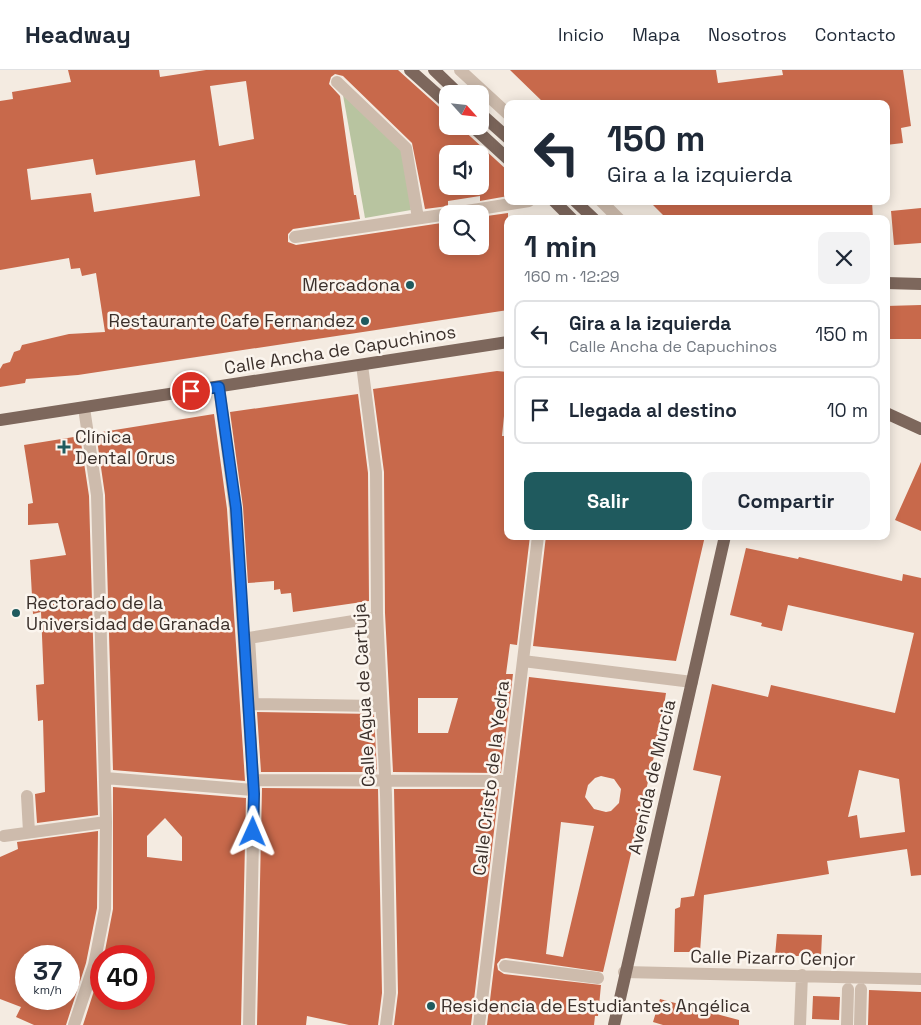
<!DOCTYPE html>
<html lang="es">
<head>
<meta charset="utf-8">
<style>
	:root { --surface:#fff; --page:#f2f2f3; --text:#1f2937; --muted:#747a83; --line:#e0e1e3; --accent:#1f5a5e }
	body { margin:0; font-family:"Space Grotesk",sans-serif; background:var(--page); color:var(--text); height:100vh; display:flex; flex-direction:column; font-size:19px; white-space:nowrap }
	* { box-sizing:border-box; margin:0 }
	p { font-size:16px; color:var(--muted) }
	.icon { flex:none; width:28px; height:28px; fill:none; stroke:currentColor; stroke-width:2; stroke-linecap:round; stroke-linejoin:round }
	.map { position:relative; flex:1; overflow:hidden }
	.drawer { position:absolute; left:504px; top:145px; width:386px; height:325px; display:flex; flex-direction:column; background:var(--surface); border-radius:10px; box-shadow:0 2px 12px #0003 }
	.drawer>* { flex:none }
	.hud { position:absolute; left:504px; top:30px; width:386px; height:105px; border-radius:10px; box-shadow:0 2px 12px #0003; background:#fff; color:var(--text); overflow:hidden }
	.needle { width:32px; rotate:117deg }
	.controls { position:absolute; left:439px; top:15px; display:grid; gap:10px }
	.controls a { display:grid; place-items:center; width:50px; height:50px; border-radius:10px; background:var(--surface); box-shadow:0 2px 12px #0003; font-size:25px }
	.speed { position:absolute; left:15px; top:875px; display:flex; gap:10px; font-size:25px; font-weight:700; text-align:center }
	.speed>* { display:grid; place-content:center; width:65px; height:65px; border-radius:50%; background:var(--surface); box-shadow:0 2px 12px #0003; line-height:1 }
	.speed small { font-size:12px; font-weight:400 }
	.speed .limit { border:8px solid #d22; background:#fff; color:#111 }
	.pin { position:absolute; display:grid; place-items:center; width:42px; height:42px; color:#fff; margin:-21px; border:2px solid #fff; border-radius:50%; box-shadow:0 1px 5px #0007 }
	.me { position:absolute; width:55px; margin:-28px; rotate:1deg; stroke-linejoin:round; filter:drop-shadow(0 0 4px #0008) }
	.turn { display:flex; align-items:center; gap:18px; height:105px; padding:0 20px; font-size:22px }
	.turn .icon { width:65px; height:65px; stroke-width:2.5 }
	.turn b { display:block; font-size:35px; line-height:42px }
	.round { display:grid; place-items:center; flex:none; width:52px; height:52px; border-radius:10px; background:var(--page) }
	.head { display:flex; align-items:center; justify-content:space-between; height:85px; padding:0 20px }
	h1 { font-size:30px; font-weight:800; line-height:38px }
	.action { display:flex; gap:10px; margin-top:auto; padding:10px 20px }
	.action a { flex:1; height:58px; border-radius:10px; background:var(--accent); color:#fff; font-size:20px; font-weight:800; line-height:58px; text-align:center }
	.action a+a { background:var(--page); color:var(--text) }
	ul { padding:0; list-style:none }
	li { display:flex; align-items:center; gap:15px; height:68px; margin:0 10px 8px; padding:0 10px; border:2px solid var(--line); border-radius:10px }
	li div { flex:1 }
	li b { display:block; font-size:19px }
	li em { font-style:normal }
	header { display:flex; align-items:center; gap:30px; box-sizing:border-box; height:70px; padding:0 25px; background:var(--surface); border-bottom:1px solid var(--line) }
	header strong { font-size:24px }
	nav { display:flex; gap:28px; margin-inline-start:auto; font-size:18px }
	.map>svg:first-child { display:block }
</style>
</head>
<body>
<header>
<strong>Headway</strong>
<nav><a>Inicio</a><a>Mapa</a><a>Nosotros</a><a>Contacto</a></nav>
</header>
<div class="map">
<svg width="921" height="955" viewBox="0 0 921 955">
	<rect width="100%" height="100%" fill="#f4ebe1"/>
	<path fill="#b8c4a0" d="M 343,25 L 403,81 L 411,140 L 365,148 Z"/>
	<path fill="#c8694b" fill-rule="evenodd" d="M 68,0 L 159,0 L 160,7 L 206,0 L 398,0 L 448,45 L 448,56 L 459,56 L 508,101 L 508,126 L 480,131 L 480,126 L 448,131 L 448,136 L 425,139 L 412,73 L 343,6 L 335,4 L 331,7 L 329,14 L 340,26 L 354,125 L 356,125 L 360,149 L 293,159 L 288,164 L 288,172 L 296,175 L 448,152 L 448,176 L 480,176 L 480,147 L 508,143 L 508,240 L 78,305 L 26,309 L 25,313 L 0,317 L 0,299 L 3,294 L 10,292 L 14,282 L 20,280 L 22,275 L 69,264 L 105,262 L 96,203 L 82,206 L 80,198 L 71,199 L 69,188 L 0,200 L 0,31 L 13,29 L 12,22 L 71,12 ZM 246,11 L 254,69 L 219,76 L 210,16 ZM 448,84 L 480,84 L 480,116 L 448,116 ZM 93,89 L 96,105 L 195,90 L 200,126 L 94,142 L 91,123 L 31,130 L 27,99 Z
		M 510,0 L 716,0 L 718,13 L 783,5 L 782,0 L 903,0 L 911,56 L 901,58 L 903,73 L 886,75 L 886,34 L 545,34 Z
		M 649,131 L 872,131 L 873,149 L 667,149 Z
		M 921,138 L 921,173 L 894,175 L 891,141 Z
		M 921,235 L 921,269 L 886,269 L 886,236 Z
		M 497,301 L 508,302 L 508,336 L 505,336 L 502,366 L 508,366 L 508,466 L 530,466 L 517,575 L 510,574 L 506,604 L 513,604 L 501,703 L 393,702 L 385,543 L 384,402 L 373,319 ZM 418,628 L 458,628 L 448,663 L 418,663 Z
		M 358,324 L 368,403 L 369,531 L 293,542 L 291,523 L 281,524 L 280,519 L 274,520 L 274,511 L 248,513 L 243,437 L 230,342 Z
		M 214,344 L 227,439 L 245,711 L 113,700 L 105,425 L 96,363 Z
		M 80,366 L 89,426 L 98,745 L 37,753 L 35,724 L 45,722 L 43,650 L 38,651 L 36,615 L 44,614 L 41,542 L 33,544 L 30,490 L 66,485 L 58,453 L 28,455 L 28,434 L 33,433 L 24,375 Z
		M 921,392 L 921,461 L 895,450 Z
		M 546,466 L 598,466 L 613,469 L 613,466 L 705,466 L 676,591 L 533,576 Z
		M 746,478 L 798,489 L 799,487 L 902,511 L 903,504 L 921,508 L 921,805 L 911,806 L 907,779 L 827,791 L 829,804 L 704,825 L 700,882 L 674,882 L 675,839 L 680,837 L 681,828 L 694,826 L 721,706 L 693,700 L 712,614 L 768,627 L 771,615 L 895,643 L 914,563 L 788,535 L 782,561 L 761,556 L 762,553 L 730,545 ZM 859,700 L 899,709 L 905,762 L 860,768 L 857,745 L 848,747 Z
		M 529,607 L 666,623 L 660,661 L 603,902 L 506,888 L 501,889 L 497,894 L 498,900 L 504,904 L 601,915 L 598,946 L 595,946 L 594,955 L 487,955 ZM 601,706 L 614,709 L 621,719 L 619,733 L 611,741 L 606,742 L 594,739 L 585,727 L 588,715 L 595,708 ZM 561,752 L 594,756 L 563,887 L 546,884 Z
		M 257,642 L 374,644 L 377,702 L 261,702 Z
		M 113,717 L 246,728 L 241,955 L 83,955 L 101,899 L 101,929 L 144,929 L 144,886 L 104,886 L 113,839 ZM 165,748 L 182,767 L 182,791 L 147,787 L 147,766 Z
		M 262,718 L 378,719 L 382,923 L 378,955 L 349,955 L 307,946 L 306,955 L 257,955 Z
		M 394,719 L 499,719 L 471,955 L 394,955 L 398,923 Z
		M 98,761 L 97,838 L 86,893 L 66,955 L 34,955 L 16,947 L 21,937 L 0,929 L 0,787 L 18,779 L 17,772 ZM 26,886 L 69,886 L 69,929 L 26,929 Z
		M 777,864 L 822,865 L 821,886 L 775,886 Z
		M 869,920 L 921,922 L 921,955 L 868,955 Z
		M 813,926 L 840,927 L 839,950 L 812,949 Z
		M 660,929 L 739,950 L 739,955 L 663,955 L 653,952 Z"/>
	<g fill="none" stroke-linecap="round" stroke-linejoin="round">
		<path stroke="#cdbbac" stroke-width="12" d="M 460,0 L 508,44
			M 337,12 L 406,78 L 418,148
			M 601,131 L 619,149
			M 448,144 L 529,131
			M 295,167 L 448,144
			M 362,295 L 376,402 L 377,543 L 386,725 L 390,923 L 386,955
			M 219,317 L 235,438 L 254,724 L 249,955
			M 372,548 L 377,636 L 253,634 L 249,568 Z
			M 523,591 L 692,612
			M 105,708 L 253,720
			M 253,710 L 508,711
			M 27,726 L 29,762
			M 4,766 L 106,752
			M 505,896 L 598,908
			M 624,902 L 921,909
			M 74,955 L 94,895 L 105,839 L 106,752 L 97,425 L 84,338
			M 479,955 L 538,466
			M 800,955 L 802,905
			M 847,955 L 848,919
			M 860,955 L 861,919"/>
		<path stroke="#7d675c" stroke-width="12" d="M 410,0 L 448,34
			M 434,0 L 459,24
			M 480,43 L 508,68
			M 472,56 L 508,89
			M 554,131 L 572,149
			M 575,131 L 594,149
			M 886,213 L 921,214
			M 886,343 L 921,359
			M 0,350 L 508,272
			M 614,955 L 725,466"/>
	</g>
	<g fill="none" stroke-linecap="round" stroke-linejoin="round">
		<defs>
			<path id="route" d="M 191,321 L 219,317 L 236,438 L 254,724 L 253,762"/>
		</defs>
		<use href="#route" stroke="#114b97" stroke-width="12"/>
		<use href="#route" stroke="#1a73e8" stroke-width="9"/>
	</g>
	<g fill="#1f5a5e" stroke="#fbf5ee" stroke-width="2">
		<circle cx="410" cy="215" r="5"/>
		<circle cx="365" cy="251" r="5"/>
		<path d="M61.5 369.5h5v5h5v5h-5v5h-5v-5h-5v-5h5z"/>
		<circle cx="16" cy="543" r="5"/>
		<circle cx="431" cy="936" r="5"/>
	</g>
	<g text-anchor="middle" stroke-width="5" stroke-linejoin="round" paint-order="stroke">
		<g font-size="18" fill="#3b302b" stroke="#fbf5ee" text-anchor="start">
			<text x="400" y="221" text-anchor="end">Mercadona</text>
			<text x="355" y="257" text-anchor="end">Restaurante Cafe Fernandez</text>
			<text x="75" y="373">Clínica<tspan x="75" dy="21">Dental Orus</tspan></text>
			<text x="26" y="539">Rectorado de la<tspan x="26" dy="21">Universidad de Granada</tspan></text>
			<text x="441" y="942">Residencia de Estudiantes Angélica</text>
		</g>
		<g font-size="18" fill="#3b302b" stroke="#fbf5ee">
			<text transform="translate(340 280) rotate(-9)" y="6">Calle Ancha de Capuchinos</text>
			<text transform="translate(364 625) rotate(-93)" y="6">Calle Agua de Cartuja</text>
			<text transform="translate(652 707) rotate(-77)" y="6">Avenida de Murcia</text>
			<text transform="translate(491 708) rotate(-83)" y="6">Calle Cristo de la Yedra</text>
			<text transform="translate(773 888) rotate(1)" y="6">Calle Pizarro Cenjor</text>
		</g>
	</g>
</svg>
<div class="controls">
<a><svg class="needle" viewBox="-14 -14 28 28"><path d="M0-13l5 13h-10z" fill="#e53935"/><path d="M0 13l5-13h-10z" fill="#747a83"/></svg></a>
<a><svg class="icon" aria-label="sound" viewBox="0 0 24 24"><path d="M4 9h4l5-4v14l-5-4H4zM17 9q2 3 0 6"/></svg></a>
<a><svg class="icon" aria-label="search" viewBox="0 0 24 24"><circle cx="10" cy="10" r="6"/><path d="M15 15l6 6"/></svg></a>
</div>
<div class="speed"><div>37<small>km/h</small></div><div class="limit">40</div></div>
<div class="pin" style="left:191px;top:321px;background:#d93025"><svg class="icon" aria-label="arrive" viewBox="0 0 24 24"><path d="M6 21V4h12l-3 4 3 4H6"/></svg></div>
<svg class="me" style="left:253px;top:762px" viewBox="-20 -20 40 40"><path d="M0-17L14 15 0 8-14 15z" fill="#1a73e8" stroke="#fff" stroke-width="4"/></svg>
<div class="hud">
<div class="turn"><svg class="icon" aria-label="left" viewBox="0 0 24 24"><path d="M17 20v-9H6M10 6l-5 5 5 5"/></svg><div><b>150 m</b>Gira a la izquierda</div></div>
</div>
<section class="drawer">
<div class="head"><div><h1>1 min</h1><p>160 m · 12:29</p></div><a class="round"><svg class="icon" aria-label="close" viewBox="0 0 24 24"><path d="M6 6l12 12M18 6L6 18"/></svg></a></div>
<ul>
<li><svg class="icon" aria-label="left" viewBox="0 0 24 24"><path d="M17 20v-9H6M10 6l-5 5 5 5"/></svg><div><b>Gira a la izquierda</b><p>Calle Ancha de Capuchinos</p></div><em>150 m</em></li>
<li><svg class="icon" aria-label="arrive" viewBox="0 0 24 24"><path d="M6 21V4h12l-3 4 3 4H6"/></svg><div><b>Llegada al destino</b></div><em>10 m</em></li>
</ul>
<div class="action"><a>Salir</a><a>Compartir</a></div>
</section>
</div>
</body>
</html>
